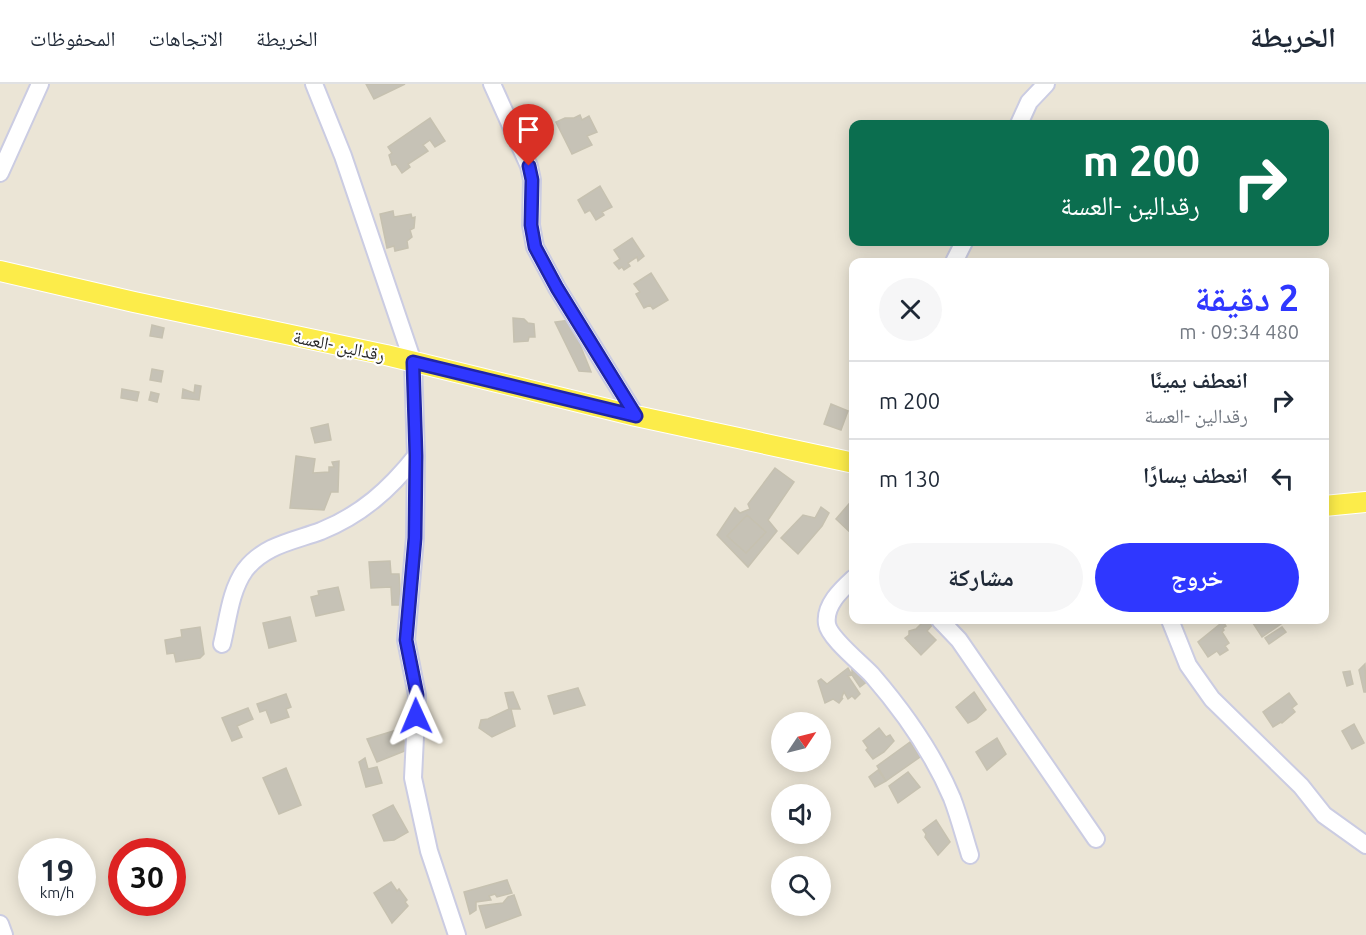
<!DOCTYPE html>
<html lang="ar">
<head>
<meta charset="utf-8">
<style>
	:root { --surface:#fff; --page:#f6f6f7; --text:#1f2937; --muted:#747a83; --line:#e0e1e3; --accent:#2f37ff }
	body { margin:0; font-family:Ubuntu,"Noto Naskh Arabic",sans-serif; background:var(--page); color:var(--text); direction:rtl; height:100vh; display:flex; flex-direction:column; font-size:22px; white-space:nowrap }
	* { box-sizing:border-box; margin:0 }
	p { font-size:20px; color:var(--muted) }
	.icon { flex:none; width:33px; height:33px; fill:none; stroke:currentColor; stroke-width:2; stroke-linecap:round; stroke-linejoin:round }
	.map { position:relative; flex:1; overflow:hidden; direction:ltr }
	.details { position:absolute; left:849px; top:174px; width:480px; height:366px; display:flex; flex-direction:column; background:var(--surface); border-radius:12px; box-shadow:0 3px 15px #0003; direction:rtl }
	.details>* { flex:none }
	.guide { position:absolute; left:849px; top:36px; width:480px; height:126px; border-radius:12px; box-shadow:0 3px 15px #0003; direction:rtl; background:#0b6e4f; color:#fff; overflow:hidden }
	.needle { width:39px; rotate:55deg }
	.tools { position:absolute; left:771px; top:628px; display:grid; gap:12px }
	.tools a { display:grid; place-items:center; width:60px; height:60px; border-radius:50%; background:var(--surface); box-shadow:0 3px 15px #0003; font-size:30px }
	.speed { position:absolute; left:18px; top:754px; display:flex; gap:12px; font-size:30px; font-weight:700; text-align:center }
	.speed>* { display:grid; place-content:center; width:78px; height:78px; border-radius:50%; background:var(--surface); box-shadow:0 3px 15px #0003; line-height:1 }
	.speed small { font-size:15px; font-weight:400 }
	.speed .limit { border:9px solid #d22; background:#fff; color:#111 }
	.pin { position:absolute; display:grid; place-items:center; width:51px; height:51px; color:#fff; margin:-62px -26px; border-radius:50% 50% 50% 0; rotate:-45deg; box-shadow:0 0 6px #0007 }
	.pin .icon { rotate:45deg }
	.me { position:absolute; width:66px; margin:-33px; rotate:359deg; stroke-linejoin:round; filter:drop-shadow(0 0 4px #0008) }
	.turn { display:flex; align-items:center; gap:21px; height:126px; padding:0 30px; font-size:27px }
	.turn .icon { width:78px; height:78px; stroke-width:2.5 }
	.turn b { display:block; font-size:42px; line-height:51px }
	.round { display:grid; place-items:center; flex:none; width:63px; height:63px; border-radius:32px; background:var(--page) }
	.headline { display:flex; align-items:center; justify-content:space-between; height:102px; padding:0 30px }
	h1 { font-size:36px; font-weight:700; line-height:45px; color:var(--accent) }
	.button { display:flex; gap:12px; margin-top:auto; padding:12px 30px }
	.button a { flex:1; height:69px; border-radius:36px; background:var(--accent); color:#fff; font-size:24px; font-weight:700; line-height:69px; text-align:center }
	.button a+a { background:var(--page); color:var(--text) }
	ul { padding:0; list-style:none }
	li { display:flex; align-items:center; gap:18px; height:78px; padding:0 30px; border-top:2px solid var(--line) }
	li div { flex:1 }
	li b { display:block; font-size:22px }
	li em { font-style:normal }
	header { display:flex; align-items:center; gap:36px; box-sizing:border-box; height:84px; padding:0 30px; background:var(--surface); border-bottom:2px solid var(--line) }
	header strong { font-size:28px }
	nav { display:flex; gap:33px; margin-inline-start:auto; font-size:21px }
	.map>svg:first-child { display:block }
</style>
</head>
<body>
<header>
<strong>الخريطة</strong>
<nav><a>الخريطة</a><a>الاتجاهات</a><a>المحفوظات</a></nav>
</header>
<div class="map">
<svg width="1366" height="851" viewBox="0 0 1366 851">
	<rect width="100%" height="100%" fill="#ebe5d6"/>
	<path fill="#c6c2b6" stroke="#c6c1b0" stroke-width="1.5" d="M 366,0 L 405,0 L 374,15 Z
		M 580,31 L 582,36 L 589,32 L 597,48 L 587,52 L 592,61 L 572,70 L 556,38 L 565,34 L 574,34 Z
		M 430,34 L 445,57 L 435,63 L 430,56 L 423,61 L 428,67 L 408,80 L 410,83 L 402,89 L 396,80 L 392,81 L 389,71 L 392,69 L 388,63 Z
		M 600,102 L 612,123 L 602,128 L 604,131 L 596,136 L 590,126 L 585,129 L 578,116 Z
		M 393,127 L 394,133 L 411,130 L 412,134 L 415,133 L 414,144 L 410,146 L 412,153 L 407,157 L 408,164 L 395,167 L 394,162 L 387,164 L 380,130 Z
		M 632,154 L 644,172 L 638,177 L 637,173 L 628,179 L 630,182 L 624,186 L 622,183 L 619,185 L 614,179 L 620,175 L 614,166 Z
		M 651,189 L 668,216 L 653,225 L 650,221 L 644,224 L 636,210 L 640,208 L 634,200 Z
		M 513,234 L 524,235 L 528,239 L 534,240 L 535,253 L 529,253 L 528,257 L 514,258 Z
		M 570,236 L 591,288 L 579,287 L 555,238 Z
		M 152,241 L 164,244 L 162,254 L 150,252 Z
		M 152,285 L 163,287 L 161,298 L 150,296 Z
		M 195,301 L 201,302 L 199,316 L 182,314 L 183,305 L 194,309 Z
		M 122,305 L 139,308 L 137,317 L 121,314 Z
		M 151,308 L 159,310 L 157,318 L 149,316 Z
		M 831,320 L 848,327 L 841,346 L 824,340 Z
		M 328,340 L 331,356 L 315,359 L 311,344 Z
		M 296,372 L 315,375 L 313,389 L 329,388 L 329,383 L 334,383 L 332,378 L 339,377 L 338,408 L 331,408 L 324,426 L 290,424 Z
		M 775,384 L 794,398 L 768,436 L 777,447 L 748,483 L 717,451 L 735,424 L 740,429 L 750,425 L 748,420 Z
		M 854,414 L 854,451 L 853,451 L 836,435 Z
		M 821,423 L 829,429 L 822,442 L 798,470 L 781,454 L 803,431 L 815,434 Z
		M 747,431 L 766,448 L 746,469 L 727,452 Z
		M 390,477 L 391,490 L 399,490 L 401,521 L 392,521 L 391,503 L 371,504 L 369,478 Z
		M 338,503 L 344,526 L 316,532 L 311,513 L 319,511 L 318,507 Z
		M 290,533 L 296,557 L 269,564 L 263,539 Z
		M 925,536 L 929,536 L 933,540 L 927,547 L 936,556 L 921,571 L 905,554 L 909,551 L 909,547 L 916,545 Z
		M 1222,536 L 1226,542 L 1223,544 L 1224,546 L 1222,548 L 1229,559 L 1225,562 L 1228,566 L 1220,571 L 1217,567 L 1208,573 L 1198,558 L 1220,540 L 1218,538 Z
		M 1251,536 L 1277,536 L 1281,540 L 1262,553 Z
		M 200,543 L 204,570 L 200,574 L 176,578 L 174,569 L 167,570 L 165,556 L 182,553 L 181,546 Z
		M 1282,543 L 1286,548 L 1269,560 L 1265,554 Z
		M 1365,580 L 1366,608 L 1364,608 L 1359,586 Z
		M 859,581 L 869,596 L 860,603 L 852,591 L 852,585 Z
		M 848,584 L 852,591 L 848,592 L 860,610 L 855,615 L 852,612 L 848,615 L 844,608 L 841,615 L 843,614 L 839,619 L 833,615 L 825,619 L 818,597 L 821,595 L 827,600 Z
		M 1350,587 L 1353,600 L 1347,602 L 1343,588 Z
		M 578,604 L 585,621 L 554,630 L 548,612 Z
		M 513,608 L 520,625 L 511,625 L 515,642 L 492,653 L 479,644 L 481,636 L 488,635 L 509,625 L 505,609 Z
		M 974,608 L 986,626 L 976,635 L 968,639 L 956,623 Z
		M 1289,609 L 1297,620 L 1292,624 L 1295,628 L 1282,639 L 1281,638 L 1273,643 L 1263,628 Z
		M 286,610 L 291,623 L 286,625 L 289,633 L 271,639 L 266,626 L 260,628 L 257,620 Z
		M 248,624 L 253,635 L 237,642 L 242,653 L 232,657 L 222,634 Z
		M 1354,640 L 1364,659 L 1352,665 L 1342,647 Z
		M 879,644 L 886,653 L 890,651 L 894,657 L 884,668 L 873,675 L 866,666 L 868,664 L 863,657 Z
		M 400,645 L 407,666 L 377,678 L 367,655 Z
		M 997,654 L 1006,670 L 987,686 L 976,668 Z
		M 910,658 L 920,673 L 886,697 L 877,682 Z
		M 365,674 L 368,685 L 377,683 L 382,699 L 366,703 L 359,678 Z
		M 286,684 L 301,721 L 279,730 L 263,694 Z
		M 878,686 L 886,697 L 875,703 L 869,693 Z
		M 908,688 L 920,703 L 898,719 L 889,702 Z
		M 393,721 L 408,748 L 394,756 L 384,757 L 373,731 Z
		M 936,736 L 950,758 L 938,771 L 925,753 L 926,750 L 923,746 Z
		M 507,796 L 512,809 L 497,813 L 495,810 L 489,812 L 491,816 L 476,818 L 476,826 L 470,830 L 464,808 Z
		M 391,798 L 397,807 L 399,805 L 407,816 L 405,818 L 408,822 L 392,839 L 374,809 Z
		M 514,811 L 521,831 L 486,844 L 479,822 L 503,819 L 508,813 Z"/>
	<g fill="none" stroke-linecap="round" stroke-linejoin="round">
		<defs>
			<path id="minor" d="M 314,0 L 343,72 L 413,278 L 416,372 L 415,454 L 406,556 L 417,611 L 413,694 L 429,767 L 457,851
				M 492,0 L 529,82 L 532,96 L 531,141 L 535,163 L 557,204 L 636,332
				M 1019,40 L 1029,18 L 1046,0
				M 0,89 L 40,0
				M 954,178 L 964,158
				M 854,494 C 842,505 824,521 827,540 C 829,554 862,580 872,591 C 904,628 933,669 952,714 C 959,732 964,752 970,771
				M 940,536 L 959,556 L 1096,755
				M 1170,536 L 1188,581 L 1212,615 L 1301,702 L 1324,731 L 1366,761
				M 222,560 C 228,536 230,507 245,486 C 264,461 294,457 321,447 C 361,431 390,405 416,372
				M 0,840 L 4,851"/>
			<path id="major" d="M 0,187 L 134,218 L 386,271 L 636,332 L 854,379
				M 1324,422 L 1366,418"/>
		</defs>
		<use href="#minor" stroke="#cbcce2" stroke-width="20"/>
		<use href="#major" stroke="#fff" stroke-width="22"/>
		<use href="#minor" stroke="#fff" stroke-width="16"/>
		<use href="#major" stroke="#fcec4a" stroke-width="20"/>
	</g>
	<g fill="none" stroke-linecap="round" stroke-linejoin="round">
		<defs>
			<path id="route" d="M 416,632 L 417,611 L 406,556 L 415,454 L 416,372 L 413,278 L 636,332 L 557,204 L 535,163 L 531,141 L 532,96 L 529,82"/>
		</defs>
		<use href="#route" stroke="#1f24a6" stroke-width="15"/>
		<use href="#route" stroke="#2f37ff" stroke-width="10"/>
	</g>
	<g text-anchor="middle" stroke-width="4.5" stroke-linejoin="round" paint-order="stroke">
		<g font-size="18" fill="#272727" stroke="#fff">
			<text transform="translate(339 262) rotate(12)" y="6">رقدالين -العسة</text>
		</g>
	</g>
</svg>
<div class="tools">
<a><svg class="needle" viewBox="-14 -14 28 28"><path d="M0-13l5 13h-10z" fill="#e53935"/><path d="M0 13l5-13h-10z" fill="#747a83"/></svg></a>
<a><svg class="icon" aria-label="sound" viewBox="0 0 24 24"><path d="M4 9h4l5-4v14l-5-4H4zM17 9q2 3 0 6"/></svg></a>
<a><svg class="icon" aria-label="search" viewBox="0 0 24 24"><circle cx="10" cy="10" r="6"/><path d="M15 15l6 6"/></svg></a>
</div>
<div class="speed"><div>19<small>km/h</small></div><div class="limit">30</div></div>
<div class="pin" style="left:529px;top:82px;background:#d93025"><svg class="icon" aria-label="arrive" viewBox="0 0 24 24"><path d="M6 21V4h12l-3 4 3 4H6"/></svg></div>
<svg class="me" style="left:416px;top:632px" viewBox="-20 -20 40 40"><path d="M0-17L14 15 0 8-14 15z" fill="#2f37ff" stroke="#fff" stroke-width="4"/></svg>
<div class="guide">
<div class="turn"><svg class="icon" aria-label="right" viewBox="0 0 24 24"><path d="M7 20v-9h11M14 6l5 5-5 5"/></svg><div><b>200 m</b>رقدالين -العسة</div></div>
</div>
<section class="details">
<div class="headline"><div><h1>2 دقيقة</h1><p>480 m · 09:34</p></div><a class="round"><svg class="icon" aria-label="close" viewBox="0 0 24 24"><path d="M6 6l12 12M18 6L6 18"/></svg></a></div>
<ul>
<li><svg class="icon" aria-label="right" viewBox="0 0 24 24"><path d="M7 20v-9h11M14 6l5 5-5 5"/></svg><div><b>انعطف يمينًا</b><p>رقدالين -العسة</p></div><em>200 m</em></li>
<li><svg class="icon" aria-label="left" viewBox="0 0 24 24"><path d="M17 20v-9H6M10 6l-5 5 5 5"/></svg><div><b>انعطف يسارًا</b></div><em>130 m</em></li>
</ul>
<div class="button"><a>خروج</a><a>مشاركة</a></div>
</section>
</div>
</body>
</html>
